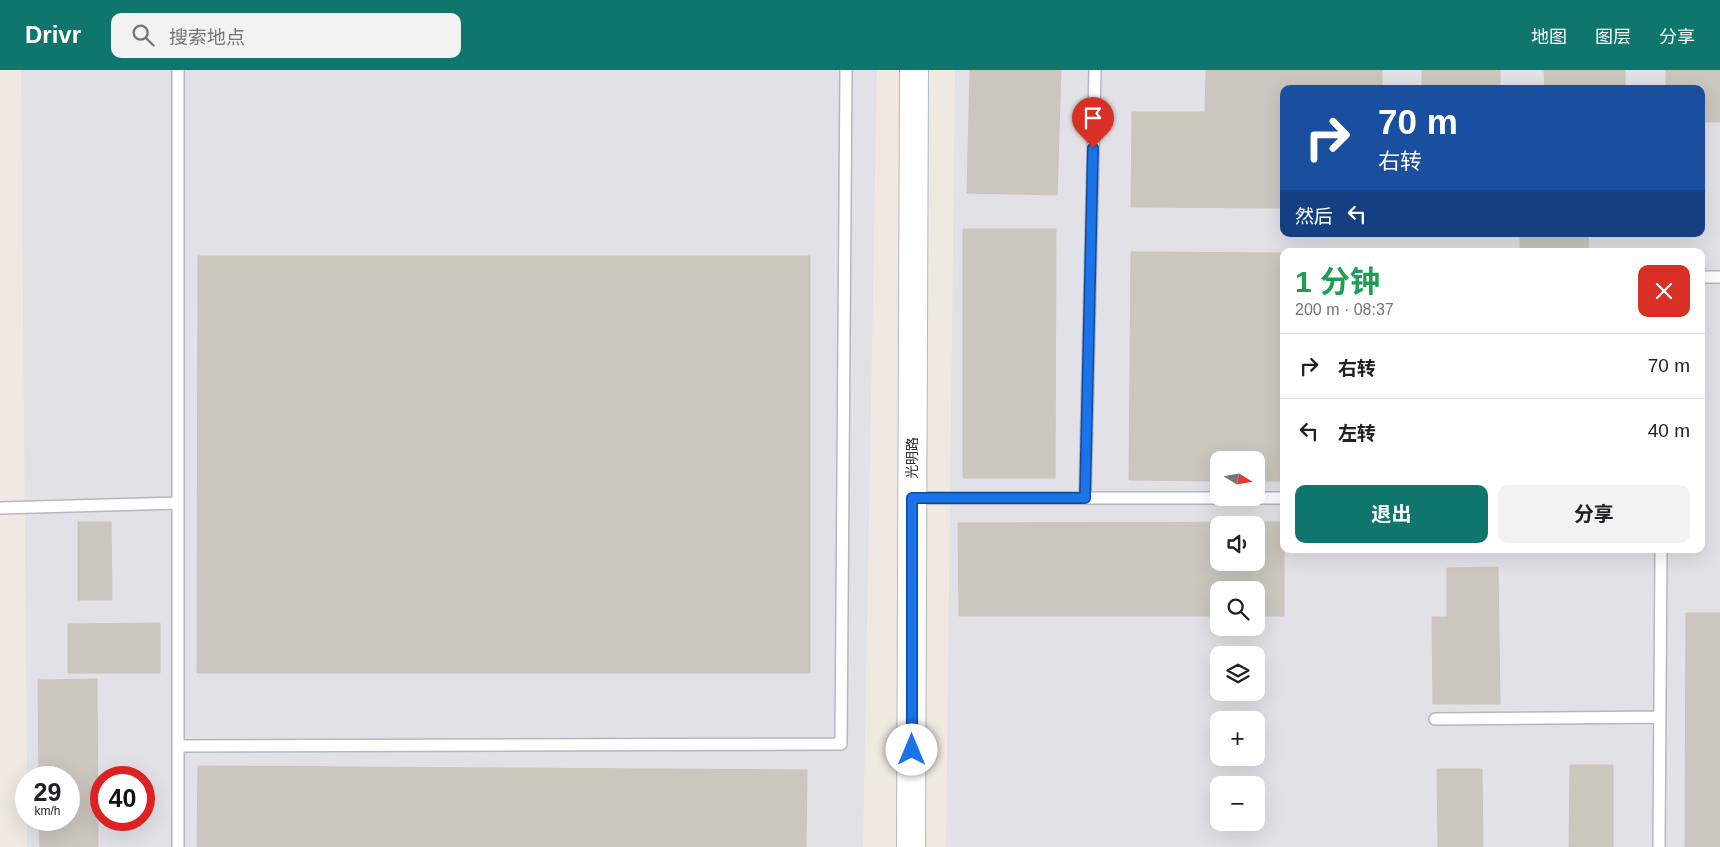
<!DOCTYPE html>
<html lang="zh">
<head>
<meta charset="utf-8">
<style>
	:root { --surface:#fff; --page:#f2f2f2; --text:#202124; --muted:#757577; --line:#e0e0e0; --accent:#0f766e }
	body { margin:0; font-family:Helvetica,"Noto Sans SC",sans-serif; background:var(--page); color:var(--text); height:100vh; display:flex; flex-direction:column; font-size:19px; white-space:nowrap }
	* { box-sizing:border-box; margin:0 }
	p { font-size:16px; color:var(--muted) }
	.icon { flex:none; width:28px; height:28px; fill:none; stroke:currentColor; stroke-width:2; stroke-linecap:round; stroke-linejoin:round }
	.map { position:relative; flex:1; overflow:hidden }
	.panel { position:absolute; left:1280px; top:178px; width:425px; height:305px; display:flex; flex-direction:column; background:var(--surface); border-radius:10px; box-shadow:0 5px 20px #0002 }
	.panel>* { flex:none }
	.banner { position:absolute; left:1280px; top:15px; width:425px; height:152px; border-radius:10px; box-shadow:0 5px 20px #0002; background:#1a4fa0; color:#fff; overflow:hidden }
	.needle { width:32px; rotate:101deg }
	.fabs { position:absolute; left:1210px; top:381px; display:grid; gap:10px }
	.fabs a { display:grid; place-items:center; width:55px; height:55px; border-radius:10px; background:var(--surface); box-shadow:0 5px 20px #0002; font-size:25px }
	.speed { position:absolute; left:15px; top:696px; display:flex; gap:10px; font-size:25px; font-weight:700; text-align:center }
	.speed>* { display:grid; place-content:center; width:65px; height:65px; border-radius:50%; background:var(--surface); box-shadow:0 5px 20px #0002; line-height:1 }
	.speed small { font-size:12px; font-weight:400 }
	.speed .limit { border:8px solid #d22; background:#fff; color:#111 }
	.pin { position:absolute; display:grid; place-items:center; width:42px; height:42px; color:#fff; margin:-51px -21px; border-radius:50% 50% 50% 0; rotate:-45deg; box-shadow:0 0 5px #0007 }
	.pin .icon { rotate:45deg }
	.me { position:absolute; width:55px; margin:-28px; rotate:0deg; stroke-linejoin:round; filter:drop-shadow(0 0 4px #0008) }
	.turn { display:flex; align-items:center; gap:18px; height:105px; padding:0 15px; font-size:22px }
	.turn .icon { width:65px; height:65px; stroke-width:2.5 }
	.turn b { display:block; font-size:35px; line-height:42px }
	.then { display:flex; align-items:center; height:48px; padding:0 15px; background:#0003; gap:10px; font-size:19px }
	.round { display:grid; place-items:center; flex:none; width:52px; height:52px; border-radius:10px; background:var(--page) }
	.head { display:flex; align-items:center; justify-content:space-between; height:85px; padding:0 15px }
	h1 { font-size:30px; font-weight:700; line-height:38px; color:#1e9e55 }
	.cta { display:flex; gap:10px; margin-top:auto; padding:10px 15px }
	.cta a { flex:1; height:58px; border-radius:10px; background:var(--accent); color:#fff; font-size:20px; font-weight:700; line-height:58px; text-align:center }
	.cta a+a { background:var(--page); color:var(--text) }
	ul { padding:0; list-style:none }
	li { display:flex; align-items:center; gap:15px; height:65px; padding:0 15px; border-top:1px solid var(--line) }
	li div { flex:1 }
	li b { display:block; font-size:19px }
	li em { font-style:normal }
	header { display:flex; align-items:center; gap:30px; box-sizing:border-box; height:70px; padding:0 25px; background:var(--accent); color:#fff }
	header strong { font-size:24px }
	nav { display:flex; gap:28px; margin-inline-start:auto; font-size:18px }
	.search { width:350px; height:45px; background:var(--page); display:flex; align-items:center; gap:12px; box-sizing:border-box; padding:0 18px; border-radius:10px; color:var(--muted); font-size:19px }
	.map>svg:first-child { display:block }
</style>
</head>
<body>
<header>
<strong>Drivr</strong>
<div class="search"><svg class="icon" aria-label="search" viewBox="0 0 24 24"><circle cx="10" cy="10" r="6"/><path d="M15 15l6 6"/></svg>搜索地点</div>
<nav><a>地图</a><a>图层</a><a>分享</a></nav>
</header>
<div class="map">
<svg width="1720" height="777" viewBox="0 0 1720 777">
	<rect width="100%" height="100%" fill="#efe9e1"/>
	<path fill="#e3e1e8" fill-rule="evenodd" d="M 21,0 L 877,0 L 863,777 L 27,777 L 27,750 L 69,750 L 69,708 L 27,707 ZM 101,708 L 144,708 L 144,750 L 101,750 Z
		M 955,0 L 1720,0 L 1720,777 L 946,777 ZM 1284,19 L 1701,19 L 1701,164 L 1284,164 ZM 1284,181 L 1701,181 L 1701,479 L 1284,479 ZM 1219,390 L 1256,390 L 1256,428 L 1219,428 ZM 1219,455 L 1256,455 L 1256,492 L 1219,492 ZM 1219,520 L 1256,520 L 1256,558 L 1219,558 ZM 1219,585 L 1256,585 L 1256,622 L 1219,622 ZM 1219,650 L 1256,650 L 1256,688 L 1219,688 ZM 1219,715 L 1256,715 L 1256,752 L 1219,752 Z"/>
	<path fill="#cbc7bf" stroke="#cbc5ba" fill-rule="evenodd" d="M 970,0 L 1061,0 L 1057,125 L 967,123 Z
		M 1206,0 L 1382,0 L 1382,19 L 1284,19 L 1284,138 L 1131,137 L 1132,42 L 1205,42 Z
		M 1422,0 L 1500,0 L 1500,19 L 1422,19 Z
		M 1544,0 L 1625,0 L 1625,19 L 1545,19 Z
		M 1666,0 L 1720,0 L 1720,52 L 1701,52 L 1701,19 L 1666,19 Z
		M 963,159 L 1056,159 L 1055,408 L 963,408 Z
		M 1520,164 L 1588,164 L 1589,181 L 1520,181 Z
		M 1131,182 L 1284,183 L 1284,411 L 1256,411 L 1256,390 L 1219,390 L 1219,411 L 1129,410 Z
		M 198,186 L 810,186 L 810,603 L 197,603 Z
		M 78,452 L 111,452 L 112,530 L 78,530 Z
		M 1284,452 L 1284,546 L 1256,546 L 1256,520 L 1219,520 L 1219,546 L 959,546 L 958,453 ZM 1219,455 L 1256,455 L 1256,492 L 1219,492 Z
		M 1498,497 L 1500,634 L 1433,634 L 1432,547 L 1447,547 L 1447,498 Z
		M 1686,543 L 1720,543 L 1720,777 L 1685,777 Z
		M 160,553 L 160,603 L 68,603 L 68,554 Z
		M 97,609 L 98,777 L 40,777 L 39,750 L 69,750 L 69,708 L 39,708 L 38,610 Z
		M 1570,695 L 1613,695 L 1613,777 L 1569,777 Z
		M 198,696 L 807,700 L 806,777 L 197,777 Z
		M 1437,699 L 1482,699 L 1483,777 L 1438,777 Z"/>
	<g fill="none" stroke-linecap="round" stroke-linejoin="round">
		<defs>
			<path id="lane" d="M 1701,207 L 1720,207
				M 912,428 L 1284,428
				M 1085,428 L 1095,0
				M 0,438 L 178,433
				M 1435,649 L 1660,647
				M 178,676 L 841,674 L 846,0
				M 178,777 L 178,0
				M 1659,777 L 1661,479"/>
			<path id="secondary" d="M 911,777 L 914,0"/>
		</defs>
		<use href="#lane" stroke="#b4b7c1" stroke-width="14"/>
		<use href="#secondary" stroke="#b4b7c1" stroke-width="30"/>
		<use href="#lane" stroke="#fff" stroke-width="11"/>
		<use href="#secondary" stroke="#fff" stroke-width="28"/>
	</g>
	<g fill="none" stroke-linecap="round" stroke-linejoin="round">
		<defs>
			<path id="route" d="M 912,680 L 912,428 L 1085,428 L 1093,78"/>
		</defs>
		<use href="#route" stroke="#114b97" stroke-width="12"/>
		<use href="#route" stroke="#1a73e8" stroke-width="9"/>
	</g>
	<g text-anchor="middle" stroke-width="5" stroke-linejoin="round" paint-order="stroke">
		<g font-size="14" fill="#2e2e2e" stroke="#fff">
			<text transform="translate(912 388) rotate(-90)" y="5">光明路</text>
		</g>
	</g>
</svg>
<div class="fabs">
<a><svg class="needle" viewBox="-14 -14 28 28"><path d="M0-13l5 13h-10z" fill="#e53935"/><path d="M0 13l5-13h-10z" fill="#757577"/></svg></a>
<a><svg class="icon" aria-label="sound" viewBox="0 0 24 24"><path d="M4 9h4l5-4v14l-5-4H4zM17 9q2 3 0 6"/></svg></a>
<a><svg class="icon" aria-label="search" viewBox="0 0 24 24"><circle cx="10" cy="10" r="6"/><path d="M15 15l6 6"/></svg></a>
<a><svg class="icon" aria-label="layers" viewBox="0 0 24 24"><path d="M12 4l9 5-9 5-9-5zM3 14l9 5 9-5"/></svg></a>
<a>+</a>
<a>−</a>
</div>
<div class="speed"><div>29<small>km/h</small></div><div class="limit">40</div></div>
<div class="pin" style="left:1093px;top:78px;background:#d93025"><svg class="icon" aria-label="arrive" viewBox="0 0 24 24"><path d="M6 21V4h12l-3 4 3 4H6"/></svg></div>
<svg class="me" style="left:912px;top:680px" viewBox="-20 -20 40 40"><circle r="19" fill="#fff"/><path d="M0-13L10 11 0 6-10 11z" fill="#1a73e8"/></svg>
<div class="banner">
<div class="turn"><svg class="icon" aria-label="right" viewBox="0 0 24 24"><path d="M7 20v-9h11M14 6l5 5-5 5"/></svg><div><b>70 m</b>右转</div></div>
<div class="then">然后<svg class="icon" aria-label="left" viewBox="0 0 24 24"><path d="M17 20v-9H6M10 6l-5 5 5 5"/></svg></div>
</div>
<section class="panel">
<div class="head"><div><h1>1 分钟</h1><p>200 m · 08:37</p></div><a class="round" style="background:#d93025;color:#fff"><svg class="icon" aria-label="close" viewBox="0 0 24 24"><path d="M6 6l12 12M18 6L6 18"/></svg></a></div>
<ul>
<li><svg class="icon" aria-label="right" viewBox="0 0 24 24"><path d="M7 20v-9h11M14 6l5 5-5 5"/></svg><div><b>右转</b></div><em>70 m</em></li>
<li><svg class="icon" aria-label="left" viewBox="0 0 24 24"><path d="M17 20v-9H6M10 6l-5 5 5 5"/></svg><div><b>左转</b></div><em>40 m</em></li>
</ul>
<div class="cta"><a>退出</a><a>分享</a></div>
</section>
</div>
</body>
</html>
